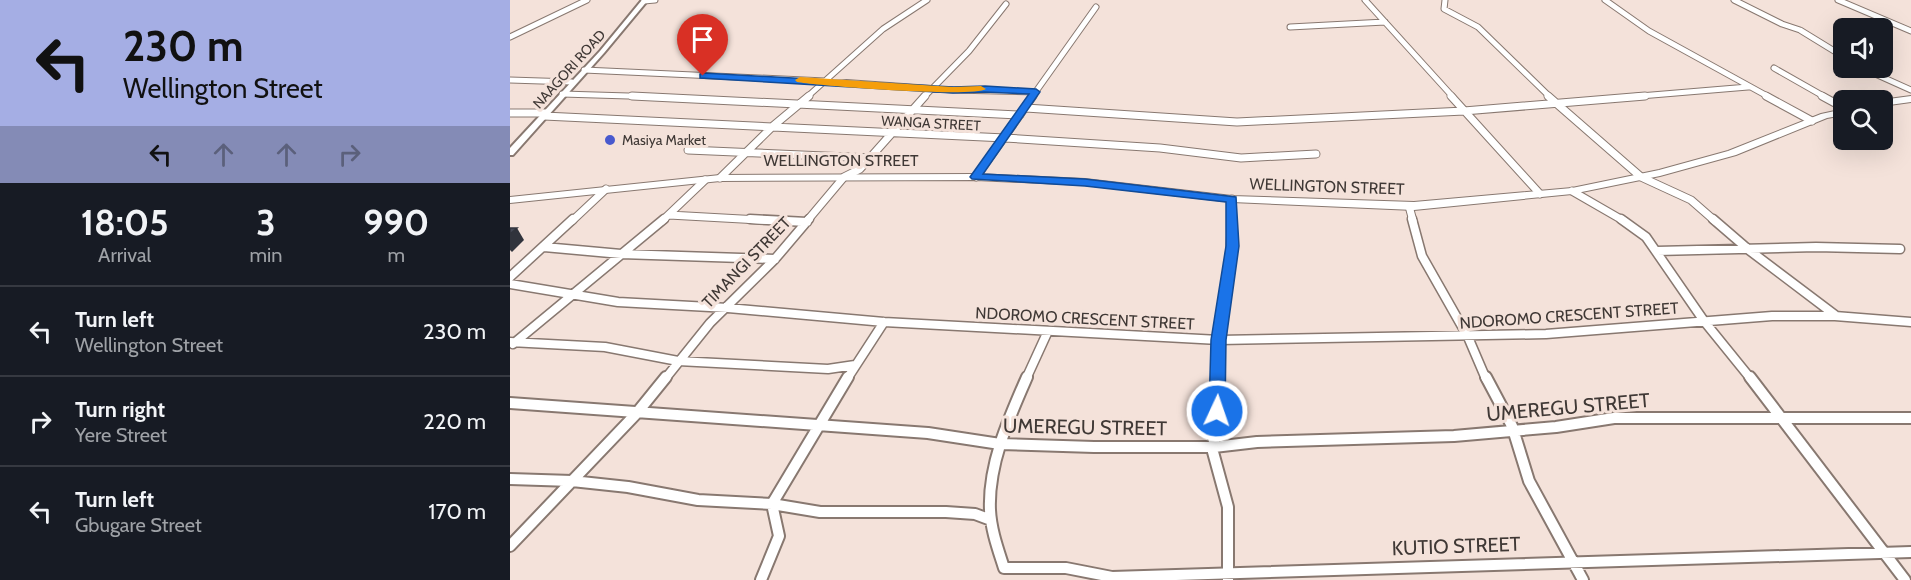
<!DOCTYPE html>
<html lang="en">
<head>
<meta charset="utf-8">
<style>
	:root { --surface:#171b24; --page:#20242c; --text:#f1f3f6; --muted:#9ea1a6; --line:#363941 }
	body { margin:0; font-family:Cabin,sans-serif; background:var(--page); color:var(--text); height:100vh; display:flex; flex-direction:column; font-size:22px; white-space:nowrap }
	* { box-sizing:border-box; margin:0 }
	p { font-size:20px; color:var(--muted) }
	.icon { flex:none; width:33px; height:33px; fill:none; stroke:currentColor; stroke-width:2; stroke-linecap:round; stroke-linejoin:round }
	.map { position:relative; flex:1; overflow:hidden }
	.drawer { display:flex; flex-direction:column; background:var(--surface); width:510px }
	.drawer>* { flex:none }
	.hud { background:#a5aee4; color:#111; overflow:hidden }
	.fabs { position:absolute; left:1323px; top:18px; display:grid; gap:12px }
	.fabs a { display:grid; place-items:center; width:60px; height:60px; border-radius:9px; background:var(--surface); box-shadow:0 6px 24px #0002; font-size:30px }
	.pin { position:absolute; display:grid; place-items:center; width:51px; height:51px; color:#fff; margin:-62px -26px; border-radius:50% 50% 50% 0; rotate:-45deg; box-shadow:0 0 6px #0007 }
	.pin .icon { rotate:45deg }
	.me { position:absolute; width:66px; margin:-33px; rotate:3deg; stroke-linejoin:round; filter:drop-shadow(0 0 4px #0008) }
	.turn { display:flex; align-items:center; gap:21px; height:126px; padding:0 24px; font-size:27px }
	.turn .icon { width:78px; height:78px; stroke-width:2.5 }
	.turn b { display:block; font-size:42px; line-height:51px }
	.lanes { display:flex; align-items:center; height:57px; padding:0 24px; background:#0003; justify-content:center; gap:30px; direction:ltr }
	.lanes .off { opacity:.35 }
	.eta { display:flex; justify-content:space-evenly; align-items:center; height:102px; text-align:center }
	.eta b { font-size:36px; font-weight:800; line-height:42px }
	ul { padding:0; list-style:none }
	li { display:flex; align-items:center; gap:18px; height:90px; padding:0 24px; border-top:2px solid var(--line) }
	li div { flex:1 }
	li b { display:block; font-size:22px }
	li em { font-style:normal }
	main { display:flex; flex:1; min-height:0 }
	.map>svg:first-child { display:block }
</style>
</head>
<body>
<main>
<section class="drawer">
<div class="hud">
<div class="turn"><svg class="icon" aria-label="left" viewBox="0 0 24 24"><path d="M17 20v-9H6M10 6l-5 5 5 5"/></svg><div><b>230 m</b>Wellington Street</div></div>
<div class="lanes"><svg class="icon" aria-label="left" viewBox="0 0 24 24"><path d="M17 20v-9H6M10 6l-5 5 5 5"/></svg><svg class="icon off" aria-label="ahead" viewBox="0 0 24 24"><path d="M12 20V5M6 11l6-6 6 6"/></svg><svg class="icon off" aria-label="ahead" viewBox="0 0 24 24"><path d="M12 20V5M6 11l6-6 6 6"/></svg><svg class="icon off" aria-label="right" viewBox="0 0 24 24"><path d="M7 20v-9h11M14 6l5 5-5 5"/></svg></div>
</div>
<div class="eta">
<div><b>18:05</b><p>Arrival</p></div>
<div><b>3</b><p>min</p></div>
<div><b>990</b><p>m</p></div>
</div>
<ul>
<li><svg class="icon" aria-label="left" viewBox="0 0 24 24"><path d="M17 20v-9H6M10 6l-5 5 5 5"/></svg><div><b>Turn left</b><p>Wellington Street</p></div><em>230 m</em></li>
<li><svg class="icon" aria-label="right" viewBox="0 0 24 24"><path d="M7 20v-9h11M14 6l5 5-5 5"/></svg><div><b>Turn right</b><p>Yere Street</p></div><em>220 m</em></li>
<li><svg class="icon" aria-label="left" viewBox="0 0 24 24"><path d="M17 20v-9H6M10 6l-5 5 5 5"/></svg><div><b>Turn left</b><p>Gbugare Street</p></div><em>170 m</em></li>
</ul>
</section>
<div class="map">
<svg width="1401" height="580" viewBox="0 0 1401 580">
	<rect width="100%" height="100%" fill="#f4e2da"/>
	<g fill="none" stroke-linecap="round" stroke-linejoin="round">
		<defs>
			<path id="minor-far3" d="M 855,0 L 943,97
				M 935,0 L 934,9 L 968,27 L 1040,97
				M 1095,0 L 1139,31 L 1259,97
				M 1224,0 L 1272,24 L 1290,30 L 1334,57
				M 1328,0 L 1401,31
				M 134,1 L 145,0
				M 780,27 L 875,22
				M 0,37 L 77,0
				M 1264,68 L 1315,97
				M 1352,68 L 1401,90
				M 74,70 L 315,81 L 443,90 L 526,92
				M 0,80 L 62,82
				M 52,94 L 152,97
				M 297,97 L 373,29 L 417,0
				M 414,97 L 459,51 L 496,4
				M 522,97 L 586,7
				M 1118,97 L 1238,87"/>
			<path id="minor-far2" d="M 122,96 L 510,115
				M 941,96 L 1030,194
				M 1038,96 L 1131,177 L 1181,200 L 1205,221
				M 1256,96 L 1302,121
				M 1312,96 L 1334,108
				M 516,108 L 727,122 L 954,111 L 1135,96
				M 0,113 L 36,113
				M 34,116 L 495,138 L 650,148 L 731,158 L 806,154
				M 178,150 L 360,158
				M 466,177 L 523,96
				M 210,178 L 263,126 L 299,96
				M 1062,191 L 1114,221
				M 722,199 L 722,221
				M 899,206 L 903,221
				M 159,215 L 269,221
				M 62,221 L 96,189
				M 152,221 L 195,180
				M 297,221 L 334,177 L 350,169 L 415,96"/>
			<path id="minor-far1" d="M 240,219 L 297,222
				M 902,219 L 912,256 L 958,337 L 976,379
				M 1111,219 L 1136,237 L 1194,321 L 1241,379
				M 1203,219 L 1239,250 L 1325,315
				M 34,247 L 111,254 L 265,259
				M 1147,251 L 1306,247 L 1390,249
				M 0,277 L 63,219
				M 0,284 L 108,302 L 218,308 L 374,322 L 709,340 L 1036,334 L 1262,316 L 1325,316 L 1401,322
				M 0,342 L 95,347 L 168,361 L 318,369 L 345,365
				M 3,344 L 154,219
				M 155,379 L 200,323 L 265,259 L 299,219
				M 337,379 L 374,322
				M 516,379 L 538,331
				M 709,379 C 709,324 722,273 722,219"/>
			<path id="minor" d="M 517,377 C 499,418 478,464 480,510 C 481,530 488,549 494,568 L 556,568 L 602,577 L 1401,552
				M 709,377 L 703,452 L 718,507 L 718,580
				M 976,377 L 1002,426 L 1019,481 L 1073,580
				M 1240,377 L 1395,580
				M 0,403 L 418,433 L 490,444 L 584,447 L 704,447 L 747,442 L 944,436 L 1046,427 L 1104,418 L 1401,418
				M 0,479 L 62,481 L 118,487 L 188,500 L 262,504 L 310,512 L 436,512 L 465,514 L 481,520
				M 0,546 L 126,414 L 156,377
				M 251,580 L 269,536 L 262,504 L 338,377"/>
			<path id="tertiary" d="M 132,0 L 138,0 L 94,53 L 3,155 L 0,155 L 0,148 L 90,51 Z"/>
			<path id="primary" d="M 1401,96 L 1401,102 L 1372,106 L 1372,100 L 1371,100 Z
				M 1334,109 L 1334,115 L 1317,118 L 1226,155 L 1150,176 L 1062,194 L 904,210 L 722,202 L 575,185 L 466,180 L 210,181 L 0,203 L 0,197 L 210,175 L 466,174 L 575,179 L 722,196 L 904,202 L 1062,188 L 1149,170 L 1218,151 L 1311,114 Z"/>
		</defs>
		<use href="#minor-far3" stroke="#887870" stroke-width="7"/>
		<use href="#minor-far2" stroke="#887870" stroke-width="9"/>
		<use href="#minor-far1" stroke="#887870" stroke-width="11"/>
		<use href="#minor" stroke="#887870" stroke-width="14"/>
		<use href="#tertiary" stroke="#887870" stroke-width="4"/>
		<use href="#primary" stroke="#887870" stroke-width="2"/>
		<use href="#minor-far3" stroke="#fff" stroke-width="5"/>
		<use href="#minor-far2" stroke="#fff" stroke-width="7"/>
		<use href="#minor-far1" stroke="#fff" stroke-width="8"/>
		<use href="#minor" stroke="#fff" stroke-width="10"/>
		<use href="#tertiary" fill="#fff" fill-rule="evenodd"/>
		<use href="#primary" fill="#fff" fill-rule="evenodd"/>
	</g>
	<path fill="#30333c" d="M 7,228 L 14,240 L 2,252 L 0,250 L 0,234 Z"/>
	<path fill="#454956" stroke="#30333c" stroke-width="1.5" d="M 0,228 L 7,228 L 0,234 Z"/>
	<path fill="#1a73e8" stroke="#114b97" stroke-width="1.5" d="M 193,73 L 443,87 L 475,86 L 526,89 L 530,92 L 473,174 L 575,179 L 726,197 L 729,246 L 716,340 L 715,411 L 713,415 L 701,415 L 699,411 L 701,340 L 716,246 L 716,202 L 575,186 L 462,179 L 460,177 L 519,94 L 475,92 L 443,93 L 190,78 L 190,74 Z"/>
	<path fill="#f59e0b" d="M 290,77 L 443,87 L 471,86 L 476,89 C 463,98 310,86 287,82 L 285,80 Z"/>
	<circle fill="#4859ce" stroke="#f4e2da" stroke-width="2" cx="100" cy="140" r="6"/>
	<g text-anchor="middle" stroke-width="6" stroke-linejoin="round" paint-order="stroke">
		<g font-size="14" fill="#3f3835" stroke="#f4e2da">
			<text transform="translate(59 69) rotate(-48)" y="5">NAAGORI ROAD</text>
			<text transform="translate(421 123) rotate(3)" y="5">WANGA STREET</text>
		</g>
		<g font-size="14" fill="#3f3835" stroke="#f4e2da" text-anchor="start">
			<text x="112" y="145">Masiya Market</text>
		</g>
		<g font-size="16" fill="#3f3835" stroke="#f4e2da">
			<text x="331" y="166">WELLINGTON STREET</text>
			<text transform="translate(817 186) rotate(2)" y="6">WELLINGTON STREET</text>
			<text transform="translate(236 262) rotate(-46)" y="6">TIMANGI STREET</text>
			<text transform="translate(1059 315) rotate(-4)" y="6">NDOROMO CRESCENT STREET</text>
			<text transform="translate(575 318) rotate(3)" y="6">NDOROMO CRESCENT STREET</text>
		</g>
		<g font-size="20" fill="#3f3835" stroke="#f4e2da">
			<text transform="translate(1058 407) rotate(-5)" y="7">UMEREGU STREET</text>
			<text transform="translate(575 427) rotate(1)" y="7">UMEREGU STREET</text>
			<text transform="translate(946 546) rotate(-2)" y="7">KUTIO STREET</text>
		</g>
	</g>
</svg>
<div class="fabs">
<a><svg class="icon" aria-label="sound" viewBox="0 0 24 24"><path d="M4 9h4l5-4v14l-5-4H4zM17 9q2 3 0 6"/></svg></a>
<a><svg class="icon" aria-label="search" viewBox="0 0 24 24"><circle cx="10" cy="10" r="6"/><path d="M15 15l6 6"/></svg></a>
</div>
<div class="pin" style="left:193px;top:76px;background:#d93025"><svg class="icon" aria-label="arrive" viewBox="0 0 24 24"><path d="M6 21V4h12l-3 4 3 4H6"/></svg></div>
<svg class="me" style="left:707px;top:411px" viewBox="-20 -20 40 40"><circle r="17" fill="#1a73e8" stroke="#fff" stroke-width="3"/><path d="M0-11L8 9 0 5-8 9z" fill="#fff"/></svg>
</div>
</main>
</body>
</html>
